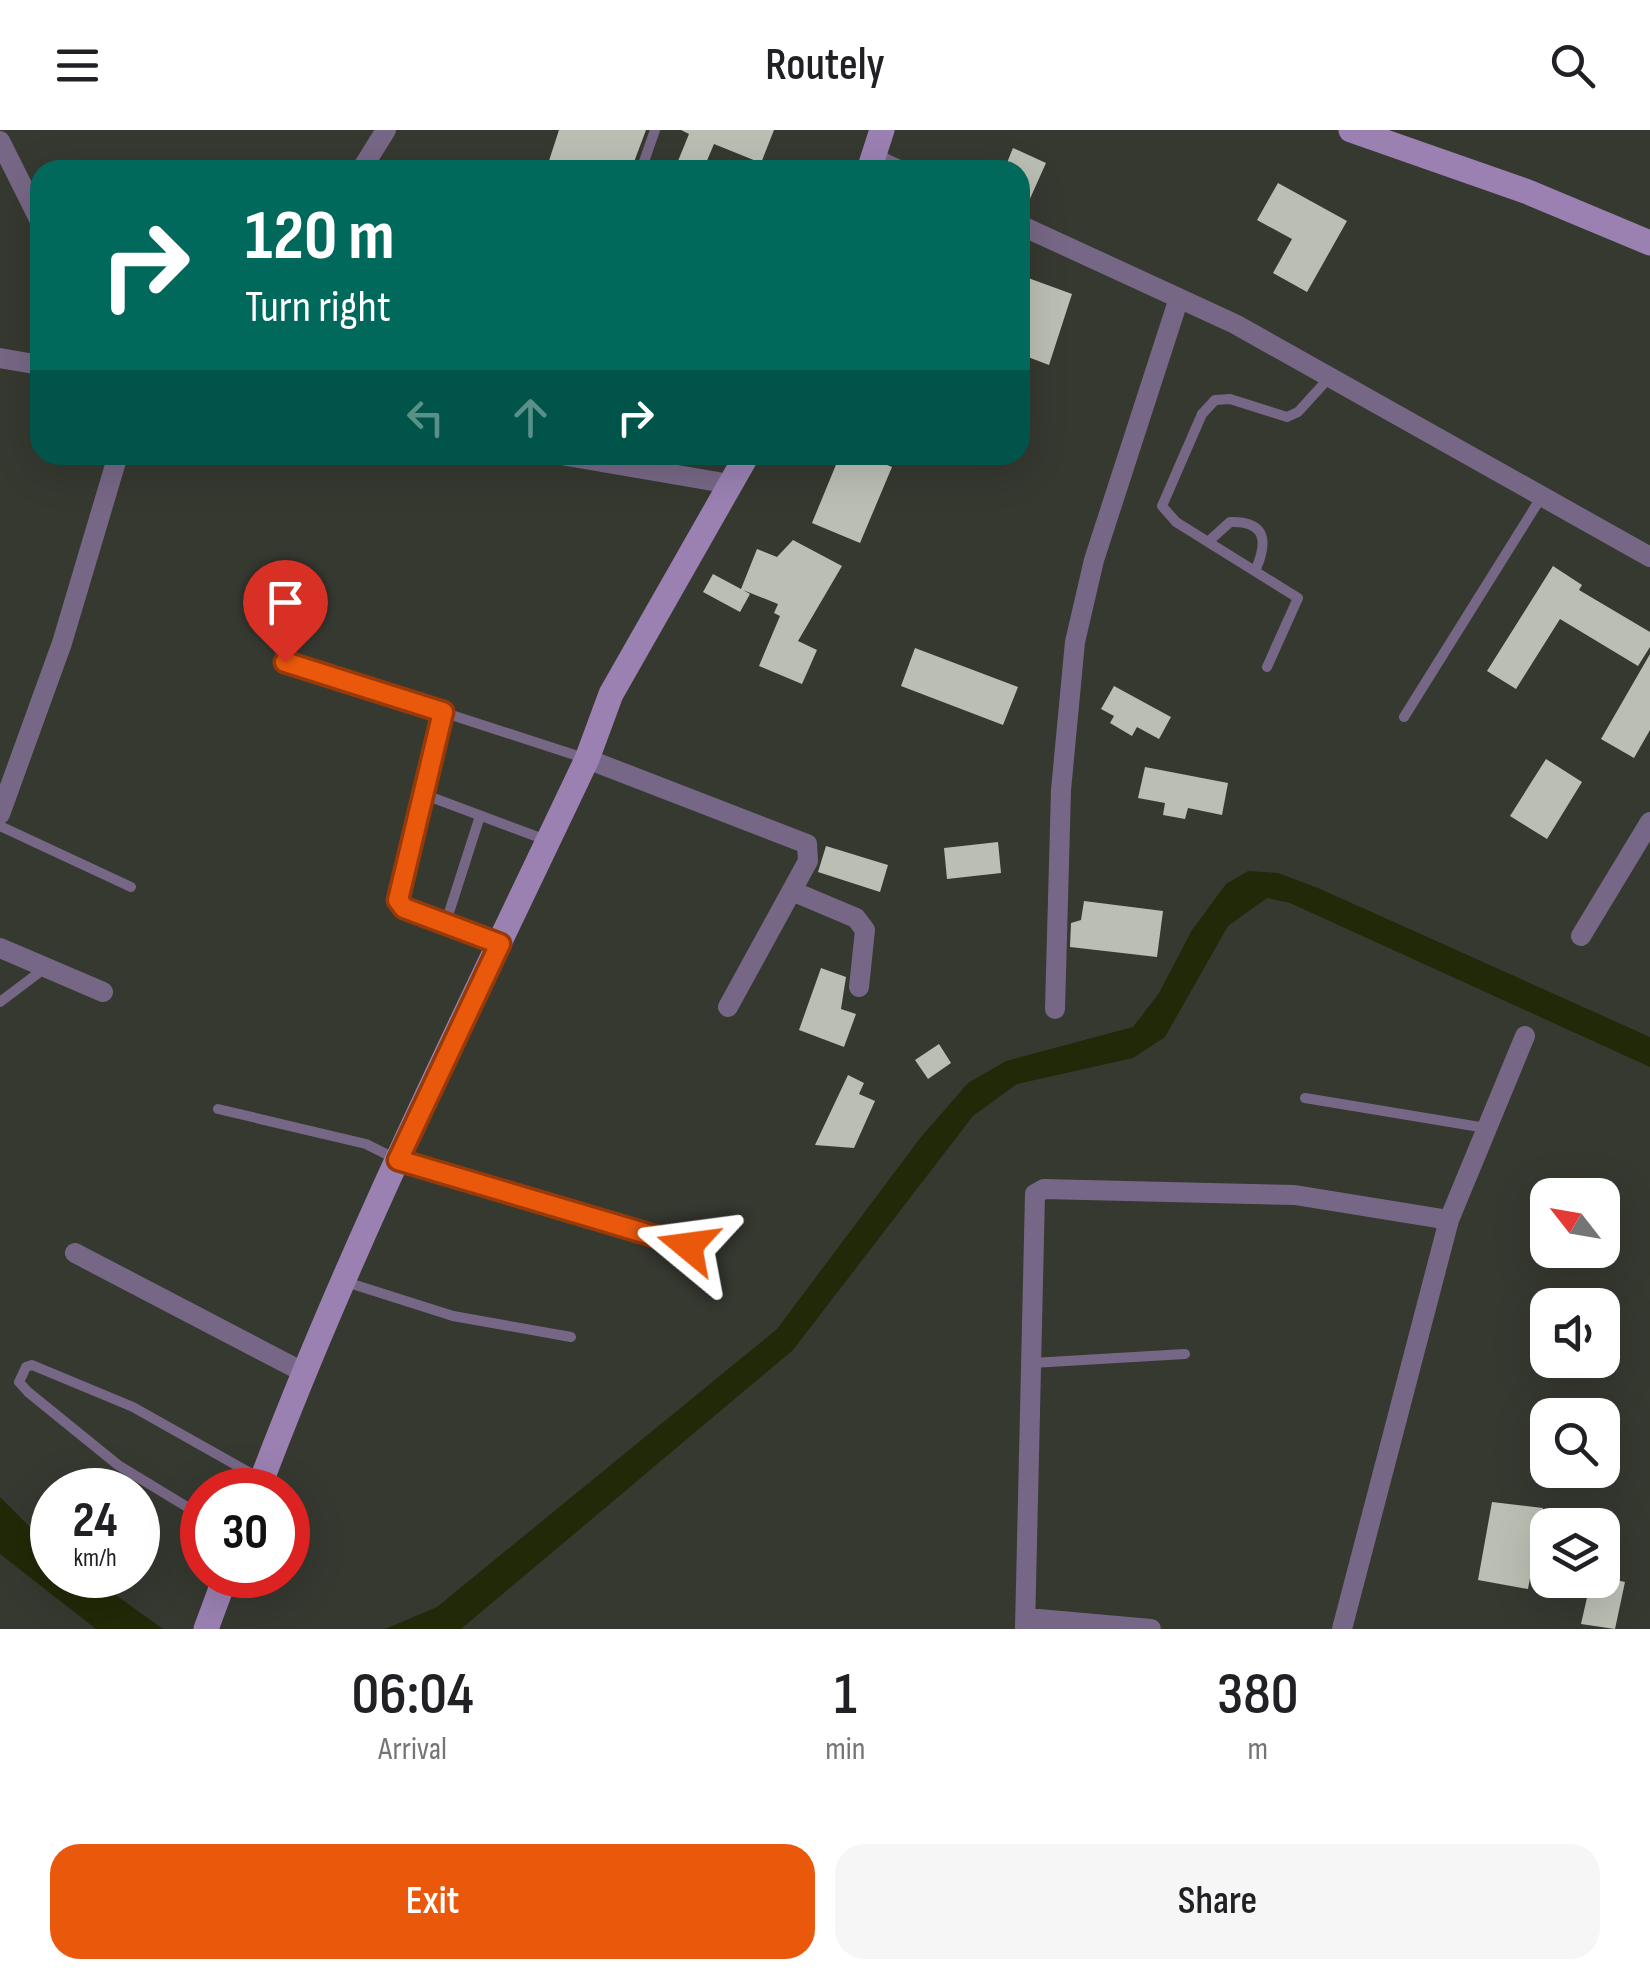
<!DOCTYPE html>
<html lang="en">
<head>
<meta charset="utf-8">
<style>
	:root { --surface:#fff; --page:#f6f6f6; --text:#202124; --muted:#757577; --accent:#ea580c }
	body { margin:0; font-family:"Sofia Sans Condensed",sans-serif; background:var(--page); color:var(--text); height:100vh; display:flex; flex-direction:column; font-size:38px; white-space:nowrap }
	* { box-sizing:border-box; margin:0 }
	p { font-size:32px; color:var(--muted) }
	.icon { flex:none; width:55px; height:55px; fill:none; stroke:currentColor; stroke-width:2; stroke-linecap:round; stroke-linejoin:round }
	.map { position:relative; height:1499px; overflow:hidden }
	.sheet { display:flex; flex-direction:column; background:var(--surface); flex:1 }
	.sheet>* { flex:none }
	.guide { position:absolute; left:30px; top:30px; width:1000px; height:305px; border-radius:30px; box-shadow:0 10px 40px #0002; background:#00695c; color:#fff; overflow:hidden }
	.needle { width:65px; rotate:301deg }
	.fabs { position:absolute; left:1530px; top:1048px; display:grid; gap:20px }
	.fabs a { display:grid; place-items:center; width:90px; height:90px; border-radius:20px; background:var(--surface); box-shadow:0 10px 40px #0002; font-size:50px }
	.speed { position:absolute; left:30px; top:1338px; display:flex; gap:20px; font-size:50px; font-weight:700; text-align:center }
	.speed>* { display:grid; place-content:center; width:130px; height:130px; border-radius:50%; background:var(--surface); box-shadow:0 10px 40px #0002; line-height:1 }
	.speed small { font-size:25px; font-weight:400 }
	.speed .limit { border:15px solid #d22; background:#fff; color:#111 }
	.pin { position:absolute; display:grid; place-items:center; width:85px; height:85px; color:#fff; margin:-102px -42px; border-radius:50% 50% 50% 0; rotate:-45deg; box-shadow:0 0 10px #0007 }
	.pin .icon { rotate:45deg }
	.me { position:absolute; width:110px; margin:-55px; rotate:286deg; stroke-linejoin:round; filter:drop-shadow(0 0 8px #0008) }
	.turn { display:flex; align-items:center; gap:35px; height:210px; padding:0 50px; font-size:45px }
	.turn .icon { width:130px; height:130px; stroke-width:2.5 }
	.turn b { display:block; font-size:70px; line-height:85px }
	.lanes { display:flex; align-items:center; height:95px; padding:0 50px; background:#0003; justify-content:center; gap:50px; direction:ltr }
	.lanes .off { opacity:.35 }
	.eta { display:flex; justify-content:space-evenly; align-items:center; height:170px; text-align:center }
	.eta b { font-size:60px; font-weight:600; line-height:70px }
	.button { display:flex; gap:20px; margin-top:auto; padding:20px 50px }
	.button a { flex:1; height:115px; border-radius:30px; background:var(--accent); color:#fff; font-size:40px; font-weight:600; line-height:115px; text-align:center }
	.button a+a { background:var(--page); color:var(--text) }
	header { display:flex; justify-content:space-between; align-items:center; height:130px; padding:0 50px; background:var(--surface); font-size:45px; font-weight:600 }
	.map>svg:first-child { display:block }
</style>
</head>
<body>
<header><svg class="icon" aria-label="menu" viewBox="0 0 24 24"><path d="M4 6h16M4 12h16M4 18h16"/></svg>Routely<svg class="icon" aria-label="search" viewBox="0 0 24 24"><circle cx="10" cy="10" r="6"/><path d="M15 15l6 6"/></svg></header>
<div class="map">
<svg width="1650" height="1499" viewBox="0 0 1650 1499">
	<rect width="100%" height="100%" fill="#363930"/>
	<path fill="#212908" d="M 1248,741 L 1278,743 L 1318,758 L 1650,907 L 1650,937 L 1290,773 L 1267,768 L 1228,796 L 1165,907 L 1133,928 L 1017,954 L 973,986 L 793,1220 L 461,1499 L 385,1499 L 437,1477 L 777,1199 L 921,1007 L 968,953 L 1006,931 L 1133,897 L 1159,863 L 1192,800 L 1226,754 Z
		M 0,1367 L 52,1419 L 52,1445 L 88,1445 L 163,1499 L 96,1499 L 0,1424 Z"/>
	<path fill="#babeb3" d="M 559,0 L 646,0 L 631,40 L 546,40 Z
		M 681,0 L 774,0 L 761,33 L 714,14 L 703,40 L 678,31 L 689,4 Z
		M 1013,18 L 1046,33 L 1024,82 L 1020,81 L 1020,40 L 1004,40 Z
		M 1278,53 L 1347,91 L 1307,162 L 1273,143 L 1292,109 L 1257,90 Z
		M 1020,145 L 1072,164 L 1049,235 L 1020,224 Z
		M 840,325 L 863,325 L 892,337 L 860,413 L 812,393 Z
		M 793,410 L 842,436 L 798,511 L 817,520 L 802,554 L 759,536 L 780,486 L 774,483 L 778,474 L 743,460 L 750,464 L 740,482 L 703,462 L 713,444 L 741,459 L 757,419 L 777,427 Z
		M 1553,436 L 1582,455 L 1579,460 L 1650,502 L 1650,517 L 1638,536 L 1560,489 L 1516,559 L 1487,541 Z
		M 915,518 L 1018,557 L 1003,595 L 901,556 Z
		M 1650,524 L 1650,600 L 1634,628 L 1601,609 Z
		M 1114,556 L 1171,587 L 1159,609 L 1137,597 L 1132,606 L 1110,593 L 1114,586 L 1101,579 Z
		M 1546,629 L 1582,652 L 1547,709 L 1510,686 Z
		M 1145,637 L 1228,653 L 1222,685 L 1188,678 L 1185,689 L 1163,685 L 1165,673 L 1138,668 Z
		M 998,712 L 1001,743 L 947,749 L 944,718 Z
		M 826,716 L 888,735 L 880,762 L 818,742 Z
		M 1084,771 L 1163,781 L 1157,827 L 1070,817 L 1071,793 L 1081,790 Z
		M 821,838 L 846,847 L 841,879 L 856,884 L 844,917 L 799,900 Z
		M 939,914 L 951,933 L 928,949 L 915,930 Z
		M 848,945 L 864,953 L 859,964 L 875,971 L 854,1018 L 815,1015 Z
		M 1492,1372 L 1543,1378 L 1528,1459 L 1478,1450 Z
		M 1602,1447 L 1625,1452 L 1615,1499 L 1581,1494 L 1591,1450 Z"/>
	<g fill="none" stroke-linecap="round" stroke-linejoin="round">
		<path stroke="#776786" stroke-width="10" d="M 641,40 L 655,0
			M 1209,411 L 1230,392 C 1266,391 1268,411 1256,439
			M 285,531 L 584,628
			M 1267,537 L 1298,468 L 1176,392 L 1162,376 L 1202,284 L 1215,270 L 1230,269 L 1287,287 L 1298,282 L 1329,248
			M 443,582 L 399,770 L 404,778 L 499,813
			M 1404,587 L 1542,366
			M 420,663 L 546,710
			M 0,696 L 131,757
			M 445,795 L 480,686
			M 0,872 L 45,838
			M 1305,968 L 1486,998
			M 218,979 L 366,1014 L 398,1030
			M 346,1152 L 453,1186 L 571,1207
			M 1032,1233 L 1185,1224
			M 202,1386 L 118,1335 L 28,1262 L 19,1252 L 26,1237 L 32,1235 L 133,1277 L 261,1349"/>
		<path stroke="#776786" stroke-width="20" d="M 0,11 L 40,91
			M 873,28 L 899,40
			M 361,40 L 386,0
			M 1020,95 L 1235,194 L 1650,427
			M 0,228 L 40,235
			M 561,325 L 730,354
			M 587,629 L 807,714 L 808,731 L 728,877
			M 0,684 L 62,513 L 118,325
			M 792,761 L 856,788 L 865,800 L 859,857
			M 1581,806 L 1650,692
			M 0,818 L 103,862
			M 1055,879 L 1061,660 L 1075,512 L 1094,430 L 1179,168
			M 398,1030 L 688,1116
			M 75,1123 L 303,1242
			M 1027,1488 L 1151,1499
			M 1025,1499 L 1035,1064 L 1044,1059 L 1295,1065 L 1449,1090
			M 1342,1499 L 1449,1090 L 1525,906"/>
		<path stroke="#9a81b2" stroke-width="25" d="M 1351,0 L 1528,62 L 1650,113
			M 869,40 L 882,0
			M 258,1360 C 352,1110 473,870 587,629 L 611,564 L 747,325
			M 206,1499 L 226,1445"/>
	</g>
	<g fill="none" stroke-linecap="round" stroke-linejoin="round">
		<defs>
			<path id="route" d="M 285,532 L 443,582 L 398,770 L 404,778 L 500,814 L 398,1030 L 688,1116"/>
		</defs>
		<use href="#route" stroke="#983908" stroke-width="25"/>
		<use href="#route" stroke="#ea580c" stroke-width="18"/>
	</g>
</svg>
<div class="fabs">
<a><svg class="needle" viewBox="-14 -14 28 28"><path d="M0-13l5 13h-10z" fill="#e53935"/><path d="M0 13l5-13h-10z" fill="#757577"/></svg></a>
<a><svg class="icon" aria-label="sound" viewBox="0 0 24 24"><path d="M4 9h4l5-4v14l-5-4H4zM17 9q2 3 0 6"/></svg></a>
<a><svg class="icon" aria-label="search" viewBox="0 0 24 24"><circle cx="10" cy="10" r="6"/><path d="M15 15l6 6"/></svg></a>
<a><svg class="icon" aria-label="layers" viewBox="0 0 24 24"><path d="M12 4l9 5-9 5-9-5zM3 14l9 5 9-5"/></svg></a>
</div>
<div class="speed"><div>24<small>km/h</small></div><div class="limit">30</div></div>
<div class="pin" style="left:285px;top:532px;background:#d93025"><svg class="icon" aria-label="arrive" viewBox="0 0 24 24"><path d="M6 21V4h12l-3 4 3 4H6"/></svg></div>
<svg class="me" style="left:688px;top:1116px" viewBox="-20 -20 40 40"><path d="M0-17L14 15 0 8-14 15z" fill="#ea580c" stroke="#fff" stroke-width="4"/></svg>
<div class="guide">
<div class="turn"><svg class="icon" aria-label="right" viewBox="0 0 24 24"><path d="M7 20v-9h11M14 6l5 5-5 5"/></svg><div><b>120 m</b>Turn right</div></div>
<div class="lanes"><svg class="icon off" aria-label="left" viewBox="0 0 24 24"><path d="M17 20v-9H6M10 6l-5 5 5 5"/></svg><svg class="icon off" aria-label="ahead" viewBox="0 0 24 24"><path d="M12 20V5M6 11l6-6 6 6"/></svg><svg class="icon" aria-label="right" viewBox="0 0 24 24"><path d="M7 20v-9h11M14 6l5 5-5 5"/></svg></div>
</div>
</div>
<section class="sheet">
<div class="eta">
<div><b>06:04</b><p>Arrival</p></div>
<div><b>1</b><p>min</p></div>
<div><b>380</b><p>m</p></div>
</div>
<div class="button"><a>Exit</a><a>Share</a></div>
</section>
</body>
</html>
